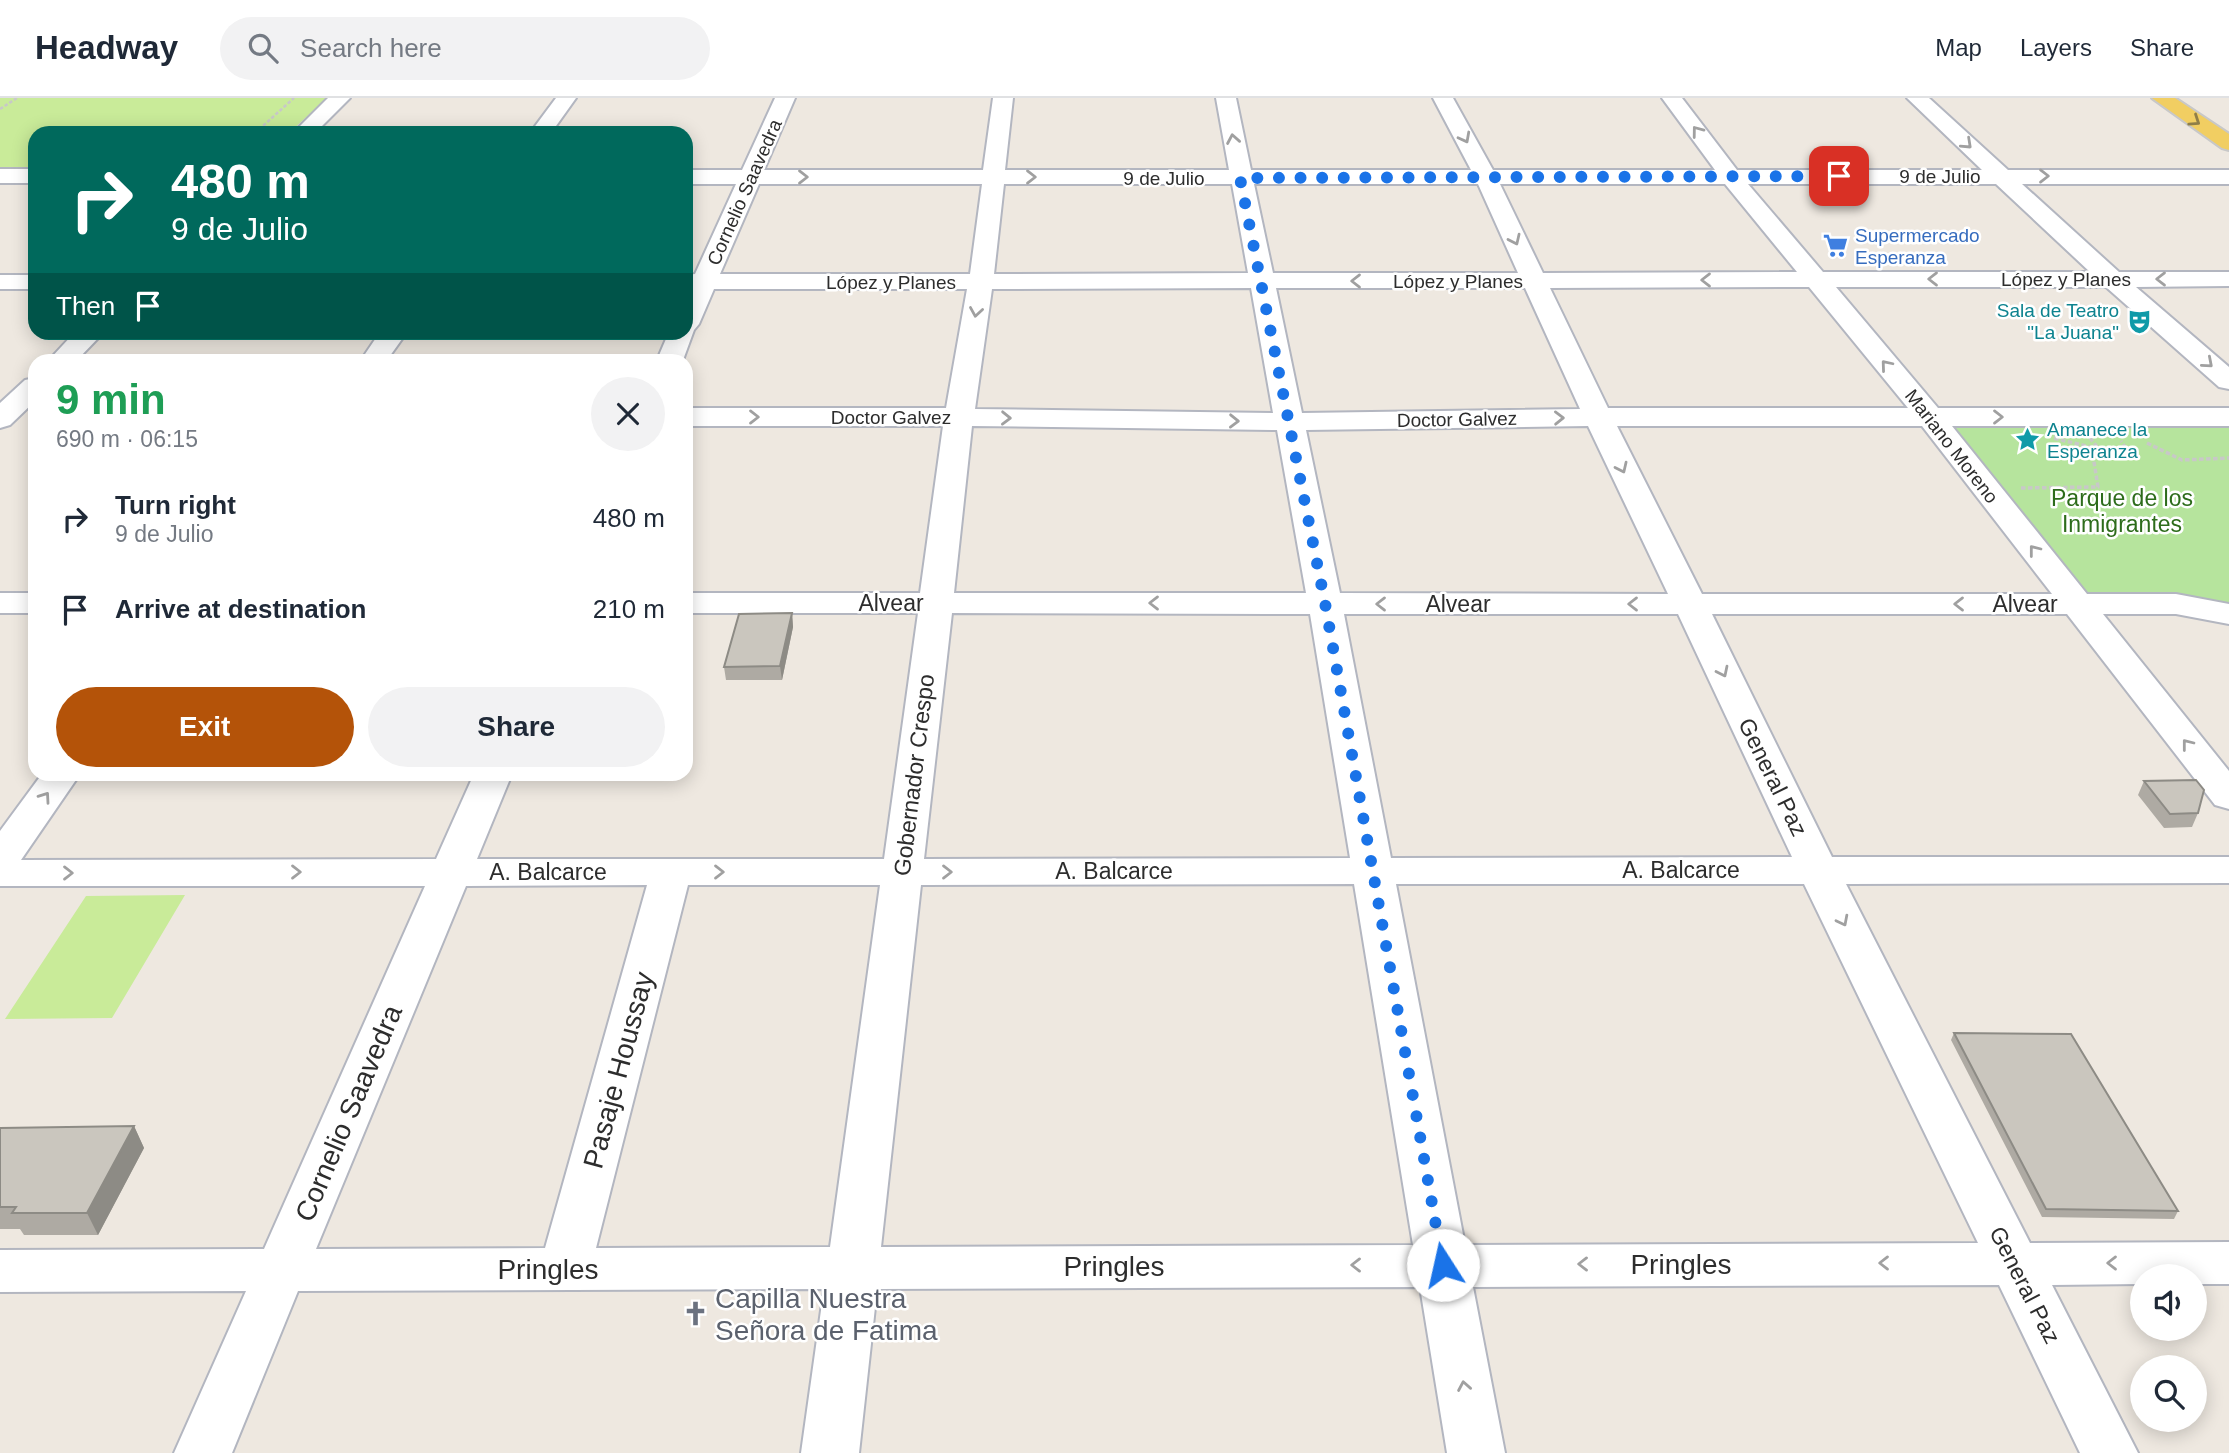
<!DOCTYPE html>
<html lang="en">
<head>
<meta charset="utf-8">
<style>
	:root { --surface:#fff; --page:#f2f2f3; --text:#1f2937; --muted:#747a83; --line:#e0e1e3; --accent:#b45309 }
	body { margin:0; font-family:Arial,sans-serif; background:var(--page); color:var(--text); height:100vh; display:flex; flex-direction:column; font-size:26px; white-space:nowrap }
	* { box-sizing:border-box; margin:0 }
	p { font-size:23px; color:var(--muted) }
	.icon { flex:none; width:38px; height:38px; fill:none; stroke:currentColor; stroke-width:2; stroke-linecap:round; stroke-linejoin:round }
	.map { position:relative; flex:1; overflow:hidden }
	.panel { position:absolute; left:28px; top:256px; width:665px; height:427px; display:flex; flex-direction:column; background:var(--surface); border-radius:21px; box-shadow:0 4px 18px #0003 }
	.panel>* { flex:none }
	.guide { position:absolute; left:28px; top:28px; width:665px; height:214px; border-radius:21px; box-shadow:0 4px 18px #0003; background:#00695c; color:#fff; overflow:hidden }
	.fabs { position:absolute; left:2130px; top:1166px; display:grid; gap:14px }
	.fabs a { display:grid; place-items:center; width:77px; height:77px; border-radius:50%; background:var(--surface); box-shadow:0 4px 18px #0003; font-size:35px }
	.pin { position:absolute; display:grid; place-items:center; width:60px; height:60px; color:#fff; margin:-30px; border-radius:14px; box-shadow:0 4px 10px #0006 }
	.me { position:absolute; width:77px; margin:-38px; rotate:350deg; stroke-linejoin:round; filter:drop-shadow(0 0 5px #0008) }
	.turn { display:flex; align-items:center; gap:24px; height:147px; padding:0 28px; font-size:32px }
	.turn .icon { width:91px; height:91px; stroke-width:2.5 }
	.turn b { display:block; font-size:49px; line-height:60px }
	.then { display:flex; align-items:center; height:66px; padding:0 28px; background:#0003; gap:14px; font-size:26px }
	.round { display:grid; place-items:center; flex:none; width:74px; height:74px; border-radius:37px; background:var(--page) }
	.overview { display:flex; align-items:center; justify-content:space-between; height:119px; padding:0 28px }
	h1 { font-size:42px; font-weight:700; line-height:52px; color:#1e9e55 }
	.cta { display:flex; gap:14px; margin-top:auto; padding:14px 28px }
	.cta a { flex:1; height:80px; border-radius:42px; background:var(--accent); color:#fff; font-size:28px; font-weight:700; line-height:80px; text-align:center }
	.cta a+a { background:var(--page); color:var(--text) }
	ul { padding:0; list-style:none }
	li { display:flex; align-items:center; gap:21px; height:91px; padding:0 28px }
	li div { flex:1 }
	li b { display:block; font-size:26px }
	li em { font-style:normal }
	header { display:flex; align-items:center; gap:42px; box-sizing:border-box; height:98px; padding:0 35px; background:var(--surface); border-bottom:2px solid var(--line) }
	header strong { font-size:33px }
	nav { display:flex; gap:38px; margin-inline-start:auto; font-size:24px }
	.search { width:490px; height:63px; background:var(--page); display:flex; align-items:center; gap:18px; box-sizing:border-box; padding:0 24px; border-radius:38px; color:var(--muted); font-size:26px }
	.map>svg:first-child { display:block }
</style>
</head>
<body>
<header>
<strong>Headway</strong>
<div class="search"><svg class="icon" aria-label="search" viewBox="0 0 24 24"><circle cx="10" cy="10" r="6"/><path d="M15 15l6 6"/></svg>Search here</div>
<nav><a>Map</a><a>Layers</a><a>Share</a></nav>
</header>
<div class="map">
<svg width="2229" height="1355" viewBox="0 0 2229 1355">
	<rect width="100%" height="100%" fill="#eee8e0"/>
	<path fill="#b6e49d" d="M 1930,319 L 2229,320 L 2229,516 L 2076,506 Z"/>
	<path fill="#c9eb99" d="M 0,0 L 327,0 L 289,35 L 35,35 L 35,74 L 0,74 Z
		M 185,797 L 112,920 L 5,921 L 86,798 Z"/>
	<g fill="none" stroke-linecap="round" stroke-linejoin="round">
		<defs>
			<path id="minor" d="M 328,0 L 350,0 L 315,35 L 293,35 Z
				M 556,0 L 576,0 L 551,35 L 530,35 Z
				M 775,0 L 795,0 L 764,72 L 983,72 L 993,0 L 1013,0 L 1005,72 L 1229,72 L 1216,0 L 1236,0 L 1251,72 L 1471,72 L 1433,0 L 1453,0 L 1493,72 L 1715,72 L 1662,0 L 1682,0 L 1737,72 L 1982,72 L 1907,0 L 1929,0 L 2008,72 L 2229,72 L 2229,86 L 2022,86 L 2119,174 L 2229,174 L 2229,188 L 2136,189 L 2229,269 L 2229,291 L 2219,289 L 2106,189 L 1836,189 L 1938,310 L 2229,310 L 2229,328 L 1952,328 L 2087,496 L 2176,496 L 2229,506 L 2229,526 L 2176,516 L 2103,516 L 2229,673 L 2229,711 L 2215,707 L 2067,516 L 1712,516 L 1832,759 L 2229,759 L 2229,785 L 1846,786 L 2030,1145 L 2229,1144 L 2229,1186 L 2194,1186 L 2194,1178 L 2142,1178 L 2142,1186 L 2052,1187 L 2138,1355 L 2080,1355 L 1999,1187 L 1473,1189 L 1505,1355 L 1447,1355 L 1420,1189 L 877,1191 L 859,1355 L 801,1355 L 824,1191 L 298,1193 L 232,1355 L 174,1355 L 246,1193 L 0,1194 L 0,1152 L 264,1151 L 425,788 L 0,788 L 0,733 L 42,676 L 80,676 L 21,762 L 436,761 L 474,676 L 512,676 L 477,761 L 884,761 L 918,515 L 686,515 L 686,495 L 920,495 L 943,328 L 686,328 L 686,310 L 946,310 L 967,191 L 714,191 L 699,226 L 694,232 L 683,262 L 657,262 L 669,234 L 686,234 L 686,197 L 689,191 L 686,191 L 686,177 L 695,176 L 736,86 L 686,86 L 686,72 L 742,72 ZM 759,86 L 982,86 L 970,176 L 720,176 ZM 1004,86 L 1232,86 L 1248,175 L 994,176 ZM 1254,86 L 1478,86 L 1518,175 L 1273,175 ZM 1500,86 L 1725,86 L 1797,174 L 1543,175 ZM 1748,86 L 1996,86 L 2090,174 L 1823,174 ZM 1809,189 L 1908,310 L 1608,310 L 1550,190 ZM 1251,190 L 1273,315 L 975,311 L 992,191 ZM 1276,190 L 1525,190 L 1580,311 L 1302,315 ZM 972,328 L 1277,332 L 1306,495 L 954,495 ZM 1588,328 L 1668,496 L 1340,495 L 1306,332 ZM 1617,328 L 1922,328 L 2052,496 L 1702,496 ZM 952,515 L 1310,516 L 1350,760 L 924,761 ZM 1344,516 L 1678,516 L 1792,759 L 1391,760 ZM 1354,786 L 1413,1147 L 881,1149 L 921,787 ZM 1396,786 L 1804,786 L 1978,1145 L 1465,1147 ZM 647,787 L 545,1150 L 316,1151 L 466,788 ZM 688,787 L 880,787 L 830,1149 L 596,1150 Z
				M 0,71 L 35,71 L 35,85 L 0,85 Z
				M 0,177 L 35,177 L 35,191 L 0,191 Z
				M 75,234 L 104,234 L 77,262 L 49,262 Z
				M 380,234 L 407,234 L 387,262 L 361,262 Z
				M 35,280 L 35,303 L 10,327 L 0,330 L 0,305 L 25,282 Z
				M 0,495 L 35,495 L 35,515 L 0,515 Z"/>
			<path id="major" d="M 2152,0 L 2175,0 L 2229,36 L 2229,52 L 2222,50 Z"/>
		</defs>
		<use href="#minor" stroke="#b3b6c0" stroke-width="4"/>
		<use href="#major" stroke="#c8c8c8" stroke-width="4"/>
		<path stroke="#c8c8c8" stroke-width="2.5" stroke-dasharray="3.5 2" stroke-linecap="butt" d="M 0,11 L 17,0
			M 255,35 L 294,0"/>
		<path stroke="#c8c8c8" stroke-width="3.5" stroke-dasharray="4.5 2.5" stroke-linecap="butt" d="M 2081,329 L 2099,351 L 2053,340 Z
			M 2147,345 L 2182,362 L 2229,360
			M 2021,390 L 2098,389 L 2093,358 L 2099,351 L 2129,355 L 2121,343"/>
		<use href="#minor" fill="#fff" fill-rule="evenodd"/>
		<use href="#major" fill="#f1ce62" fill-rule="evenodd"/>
	</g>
	<path fill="#aeaaa3" d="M 792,515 L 793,529 L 782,582 L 726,582 L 724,569 Z
		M 2144,683 L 2198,715 L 2192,729 L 2164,730 L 2138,697 Z
		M 1954,935 L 2178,1113 L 2174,1121 L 2042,1119 L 1951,942 Z
		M 134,1028 L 144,1050 L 98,1137 L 24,1137 L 20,1131 L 0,1131 L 0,1030 Z"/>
	<path fill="#8d8b85" d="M 792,515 L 793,529 L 782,582 L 780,568 Z
		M 134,1028 L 144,1050 L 98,1137 L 87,1115 Z"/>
	<path fill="#cac6be" stroke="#8d8b85" stroke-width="2" d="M 792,515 L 780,568 L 724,569 L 739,516 Z
		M 2196,682 L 2204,692 L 2198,715 L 2170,716 L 2144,683 Z
		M 1954,935 L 2071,936 L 2178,1113 L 2046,1111 Z
		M 134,1028 L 87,1115 L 12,1115 L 16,1109 L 0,1109 L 0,1030 Z"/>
	<defs><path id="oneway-chevron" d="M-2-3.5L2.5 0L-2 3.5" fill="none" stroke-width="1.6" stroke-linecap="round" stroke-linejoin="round" transform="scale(1.75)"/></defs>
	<use stroke="#8f7e48" href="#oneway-chevron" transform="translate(2195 23) rotate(34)"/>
	<g stroke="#a0a0a0">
		<use href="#oneway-chevron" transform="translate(1697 33) rotate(-127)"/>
		<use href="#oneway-chevron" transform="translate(1465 40) rotate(62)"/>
		<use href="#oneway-chevron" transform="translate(1233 41) rotate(-100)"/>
		<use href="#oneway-chevron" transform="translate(1967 46) rotate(43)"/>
		<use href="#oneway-chevron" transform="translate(2044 78)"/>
		<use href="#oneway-chevron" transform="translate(803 79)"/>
		<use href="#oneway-chevron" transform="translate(1031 79)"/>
		<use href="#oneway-chevron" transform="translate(1515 142) rotate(65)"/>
		<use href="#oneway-chevron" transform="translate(1933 181) rotate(180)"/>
		<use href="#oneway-chevron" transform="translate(2161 181) rotate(-180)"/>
		<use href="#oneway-chevron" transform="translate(1706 182) rotate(180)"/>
		<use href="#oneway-chevron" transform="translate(1356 183) rotate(180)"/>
		<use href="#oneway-chevron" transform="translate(976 214) rotate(99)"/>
		<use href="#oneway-chevron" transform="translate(2208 265) rotate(41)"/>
		<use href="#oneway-chevron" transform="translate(1886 267) rotate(-130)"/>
		<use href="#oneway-chevron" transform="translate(754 319)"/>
		<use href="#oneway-chevron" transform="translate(1998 319)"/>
		<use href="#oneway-chevron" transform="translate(1006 320) rotate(1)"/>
		<use href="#oneway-chevron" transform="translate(1559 320) rotate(-1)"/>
		<use href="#oneway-chevron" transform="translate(1234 323) rotate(1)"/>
		<use href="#oneway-chevron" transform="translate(1622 370) rotate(65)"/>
		<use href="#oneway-chevron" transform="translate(2034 452) rotate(-128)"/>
		<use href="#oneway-chevron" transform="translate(1154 505) rotate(-180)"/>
		<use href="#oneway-chevron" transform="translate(1381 506) rotate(-180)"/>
		<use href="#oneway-chevron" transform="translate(1633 506) rotate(-180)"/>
		<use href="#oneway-chevron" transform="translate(1959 506) rotate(180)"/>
		<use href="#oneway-chevron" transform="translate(1723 574) rotate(64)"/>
		<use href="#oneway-chevron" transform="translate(2187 646) rotate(-128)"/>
		<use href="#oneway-chevron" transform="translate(45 699) rotate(-55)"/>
		<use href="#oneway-chevron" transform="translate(296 774)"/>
		<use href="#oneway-chevron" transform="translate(719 774)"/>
		<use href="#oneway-chevron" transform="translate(947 774)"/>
		<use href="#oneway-chevron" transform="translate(68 775)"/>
		<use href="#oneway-chevron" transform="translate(1843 823) rotate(63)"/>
		<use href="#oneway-chevron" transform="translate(1884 1165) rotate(180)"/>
		<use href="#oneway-chevron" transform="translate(2112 1165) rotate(-180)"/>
		<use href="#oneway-chevron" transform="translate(1583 1166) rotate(180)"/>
		<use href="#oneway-chevron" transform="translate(1356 1167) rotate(180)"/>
		<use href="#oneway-chevron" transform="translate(1464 1288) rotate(-100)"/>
	</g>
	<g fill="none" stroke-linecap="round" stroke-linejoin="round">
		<path stroke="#1a73e8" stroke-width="12" stroke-dasharray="0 21.6" d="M 1443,1167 L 1325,505 L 1240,80 L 1839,78"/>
	</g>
	<defs>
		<symbol id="supermarket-bare" viewBox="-9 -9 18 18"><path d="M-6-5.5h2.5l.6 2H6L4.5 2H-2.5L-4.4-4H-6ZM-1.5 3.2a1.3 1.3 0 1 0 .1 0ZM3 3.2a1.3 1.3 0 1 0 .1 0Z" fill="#3f7fe0" stroke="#fff" stroke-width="2.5" paint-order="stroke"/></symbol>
		<symbol id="theatre-bare" viewBox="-9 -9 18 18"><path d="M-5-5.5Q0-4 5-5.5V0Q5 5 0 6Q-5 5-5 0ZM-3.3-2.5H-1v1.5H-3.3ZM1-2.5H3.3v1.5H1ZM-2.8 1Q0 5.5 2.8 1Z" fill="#0f9aa8" stroke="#fff" stroke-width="2.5" paint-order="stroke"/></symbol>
		<symbol id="sight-bare" viewBox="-9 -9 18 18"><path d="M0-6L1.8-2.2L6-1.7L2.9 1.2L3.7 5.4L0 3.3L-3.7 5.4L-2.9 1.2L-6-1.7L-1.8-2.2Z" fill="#0f9aa8" stroke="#fff" stroke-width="2.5" paint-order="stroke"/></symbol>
		<symbol id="church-bare" viewBox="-9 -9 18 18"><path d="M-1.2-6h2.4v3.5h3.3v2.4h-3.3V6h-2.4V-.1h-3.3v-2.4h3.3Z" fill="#6b7280" stroke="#fff" stroke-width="2.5" paint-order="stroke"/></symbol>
	</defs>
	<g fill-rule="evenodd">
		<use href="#supermarket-bare" x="1818" y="130" width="35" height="35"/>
		<use href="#theatre-bare" x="2122" y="206" width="35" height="35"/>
		<use href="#sight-bare" x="2010" y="324" width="35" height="35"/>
		<use href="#church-bare" x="678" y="1198" width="35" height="35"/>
	</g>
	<g text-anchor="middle" stroke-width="5" stroke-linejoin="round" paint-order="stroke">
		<g font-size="19" fill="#2d2d2d" stroke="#fff">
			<text x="1940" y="85">9 de Julio</text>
			<text x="1164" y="87">9 de Julio</text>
			<text transform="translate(744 94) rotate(-66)" y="7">Cornelio Saavedra</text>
			<text x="2066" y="188">López y Planes</text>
			<text x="1458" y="190">López y Planes</text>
			<text x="891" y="191">López y Planes</text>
			<text x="891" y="326">Doctor Galvez</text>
			<text transform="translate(1457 321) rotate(-1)" y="7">Doctor Galvez</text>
			<text transform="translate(1952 348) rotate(52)" y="7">Mariano Moreno</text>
		</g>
		<g font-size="19" fill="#366cbe" stroke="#fff" text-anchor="start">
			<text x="1855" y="144">Supermercado<tspan x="1855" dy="22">Esperanza</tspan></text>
		</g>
		<g font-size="19" fill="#0d838f" stroke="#fff" text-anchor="end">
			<text x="2119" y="219">Sala de Teatro<tspan x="2119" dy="22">"La Juana"</tspan></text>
			<text x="2047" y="338" text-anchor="start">Amanece la<tspan x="2047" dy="22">Esperanza</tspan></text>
		</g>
		<g font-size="23" fill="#2d6c1b" stroke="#fff">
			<text x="2122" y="408">Parque de los<tspan x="2122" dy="26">Inmigrantes</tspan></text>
		</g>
		<g font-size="23" fill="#2d2d2d" stroke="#fff">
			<text x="891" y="513">Alvear</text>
			<text x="1458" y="514">Alvear</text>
			<text x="2025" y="514">Alvear</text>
			<text transform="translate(914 677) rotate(-83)" y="8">Gobernador Crespo</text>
			<text transform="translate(1773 679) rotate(64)" y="8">General Paz</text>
			<text x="1681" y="780">A. Balcarce</text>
			<text x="1114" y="781">A. Balcarce</text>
			<text x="548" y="782">A. Balcarce</text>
			<text transform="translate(2025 1187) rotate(63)" y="8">General Paz</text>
		</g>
		<g font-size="28" fill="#2d2d2d" stroke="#fff">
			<text transform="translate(618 972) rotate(-75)" y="10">Pasaje Houssay</text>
			<text transform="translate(348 1015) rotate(-67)" y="10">Cornelio Saavedra</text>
			<text x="1681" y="1176">Pringles</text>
			<text x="1114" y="1178">Pringles</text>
			<text x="548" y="1181">Pringles</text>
		</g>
		<g font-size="28" fill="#5b616d" stroke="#fff" text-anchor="start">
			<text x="715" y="1210">Capilla Nuestra<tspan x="715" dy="32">Señora de Fatima</tspan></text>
		</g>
	</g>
</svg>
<div class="fabs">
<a><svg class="icon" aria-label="sound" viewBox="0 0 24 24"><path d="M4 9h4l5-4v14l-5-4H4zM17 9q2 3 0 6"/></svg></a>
<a><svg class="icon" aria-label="search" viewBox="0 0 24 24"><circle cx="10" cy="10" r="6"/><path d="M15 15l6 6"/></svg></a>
</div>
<div class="pin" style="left:1839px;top:78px;background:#d93025"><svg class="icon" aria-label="arrive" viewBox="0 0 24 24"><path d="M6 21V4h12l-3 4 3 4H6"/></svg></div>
<svg class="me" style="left:1443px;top:1167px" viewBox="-20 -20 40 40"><circle r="19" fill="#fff"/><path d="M0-13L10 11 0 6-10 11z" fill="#1a73e8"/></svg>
<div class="guide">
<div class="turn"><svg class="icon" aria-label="right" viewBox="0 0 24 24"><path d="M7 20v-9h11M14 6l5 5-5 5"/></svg><div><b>480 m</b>9 de Julio</div></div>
<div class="then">Then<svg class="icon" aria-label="arrive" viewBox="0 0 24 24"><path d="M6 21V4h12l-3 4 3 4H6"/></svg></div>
</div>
<section class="panel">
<div class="overview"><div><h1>9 min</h1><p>690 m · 06:15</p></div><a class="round"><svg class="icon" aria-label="close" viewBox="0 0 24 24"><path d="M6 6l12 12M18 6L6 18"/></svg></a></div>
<ul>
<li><svg class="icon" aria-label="right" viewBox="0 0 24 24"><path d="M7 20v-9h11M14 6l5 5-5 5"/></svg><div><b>Turn right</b><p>9 de Julio</p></div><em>480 m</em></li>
<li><svg class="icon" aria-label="arrive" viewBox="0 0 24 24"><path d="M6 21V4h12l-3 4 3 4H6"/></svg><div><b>Arrive at destination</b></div><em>210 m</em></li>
</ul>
<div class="cta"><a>Exit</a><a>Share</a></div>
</section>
</div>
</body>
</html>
